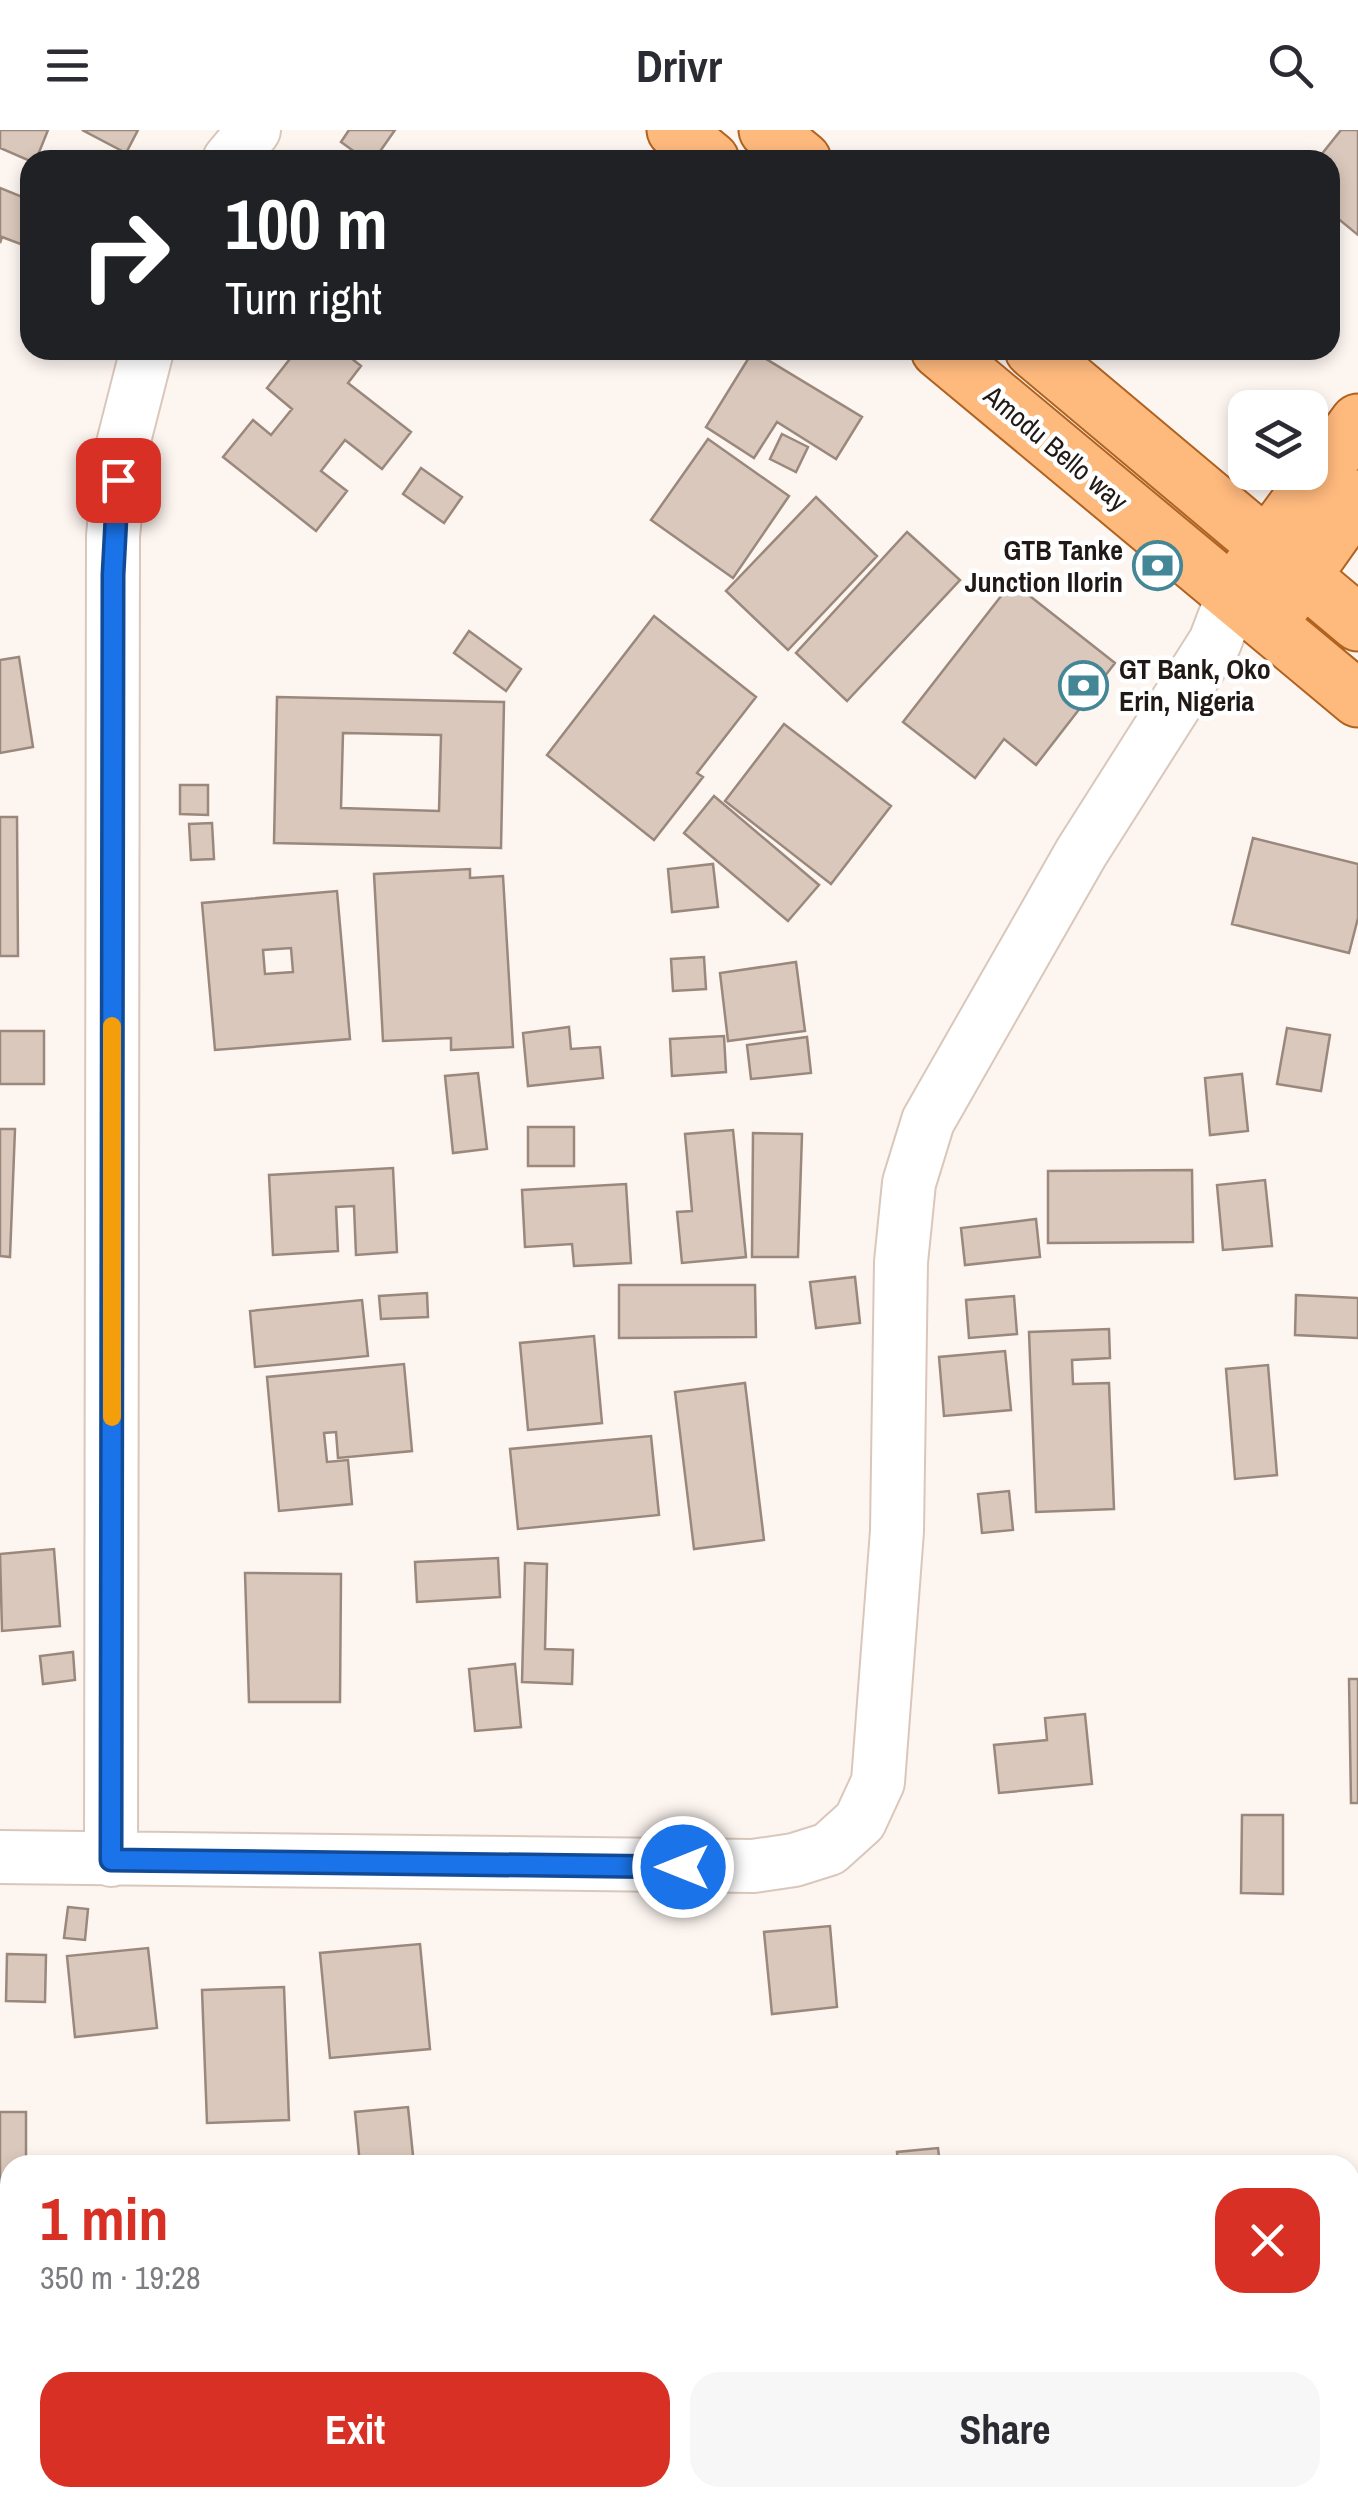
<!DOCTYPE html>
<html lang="en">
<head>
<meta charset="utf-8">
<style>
	:root { --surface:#fff; --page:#f7f7f7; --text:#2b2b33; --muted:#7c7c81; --accent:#d93025 }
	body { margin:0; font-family:"Archivo Narrow",sans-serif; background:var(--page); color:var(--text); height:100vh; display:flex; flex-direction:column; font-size:38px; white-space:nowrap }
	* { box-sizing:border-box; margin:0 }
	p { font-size:32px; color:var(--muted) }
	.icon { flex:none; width:55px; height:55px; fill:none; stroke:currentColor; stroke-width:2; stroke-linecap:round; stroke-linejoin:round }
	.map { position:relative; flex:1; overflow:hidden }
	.drawer { position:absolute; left:0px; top:2025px; width:1360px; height:352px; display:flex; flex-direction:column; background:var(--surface); border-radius:30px 30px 0 0; box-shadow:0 5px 15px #0003 }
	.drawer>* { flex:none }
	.hud { position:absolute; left:20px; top:20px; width:1320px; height:210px; border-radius:30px; box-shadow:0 5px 15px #0003; background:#202124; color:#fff; overflow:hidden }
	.fabs { position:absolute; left:1228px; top:260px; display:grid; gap:20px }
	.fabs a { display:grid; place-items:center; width:100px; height:100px; border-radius:20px; background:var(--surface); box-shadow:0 5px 15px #0003; font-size:50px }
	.pin { position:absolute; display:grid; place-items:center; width:85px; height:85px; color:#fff; margin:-42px; border-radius:20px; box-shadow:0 5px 15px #0006 }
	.me { position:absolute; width:110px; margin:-55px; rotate:270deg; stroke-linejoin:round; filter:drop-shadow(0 0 8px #0008) }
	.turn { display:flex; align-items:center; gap:35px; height:210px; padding:0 40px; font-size:45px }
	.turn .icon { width:130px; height:130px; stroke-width:2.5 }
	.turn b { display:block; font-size:70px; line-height:85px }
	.round { display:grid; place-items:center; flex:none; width:105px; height:105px; border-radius:30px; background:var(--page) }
	.headline { display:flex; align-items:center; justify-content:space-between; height:170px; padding:0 40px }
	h1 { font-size:60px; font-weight:700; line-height:75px; color:var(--accent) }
	.button { display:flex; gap:20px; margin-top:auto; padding:20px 40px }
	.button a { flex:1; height:115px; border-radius:30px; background:var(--accent); color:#fff; font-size:40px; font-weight:700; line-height:115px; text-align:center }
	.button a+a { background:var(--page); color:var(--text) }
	header { display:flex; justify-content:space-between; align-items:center; height:130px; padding:0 40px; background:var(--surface); font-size:45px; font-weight:700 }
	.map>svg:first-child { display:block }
</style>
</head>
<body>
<header><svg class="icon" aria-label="menu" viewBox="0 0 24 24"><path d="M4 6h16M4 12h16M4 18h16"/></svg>Drivr<svg class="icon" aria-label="search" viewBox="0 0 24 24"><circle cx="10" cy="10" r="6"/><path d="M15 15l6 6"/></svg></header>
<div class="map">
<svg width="1358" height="2377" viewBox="0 0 1358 2377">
	<rect width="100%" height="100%" fill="#fdf5f0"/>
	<path fill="#dbc8bc" stroke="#9a887c" stroke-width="2.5" fill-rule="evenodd" d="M 0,0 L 48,0 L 36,30 L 30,31 L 0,18 Z
		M 82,0 L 138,0 L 126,23 Z
		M 349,0 L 395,0 L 374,30 L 366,30 L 341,12 Z
		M 1341,0 L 1358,0 L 1358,105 L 1330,82 L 1330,30 L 1317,30 Z
		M 0,58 L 30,70 L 30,99 L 23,115 L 2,107 L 0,113 Z
		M 297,220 L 341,220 L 361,236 L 348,253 L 411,302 L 382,339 L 345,310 L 321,341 L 347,361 L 316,401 L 223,327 L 253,290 L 271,305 L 292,279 L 267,258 Z
		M 753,221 L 862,287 L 836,329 L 777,292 L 754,328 L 706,297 Z
		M 782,304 L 808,317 L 796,342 L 770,329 Z
		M 708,309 L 789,366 L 733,448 L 651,390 Z
		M 421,338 L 462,367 L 444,393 L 403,364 Z
		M 816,367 L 877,426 L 788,520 L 726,461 Z
		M 907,402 L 960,450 L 847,571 L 796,523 Z
		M 1012,452 L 1115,533 L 1036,635 L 1004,609 L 975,648 L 903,592 Z
		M 654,486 L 756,567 L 697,643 L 703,647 L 654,710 L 547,625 Z
		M 469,501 L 521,539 L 506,561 L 454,523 Z
		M 19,527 L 33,617 L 0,623 L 0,530 Z
		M 277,567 L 504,572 L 501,718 L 274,713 ZM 343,603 L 441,605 L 439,681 L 341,678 Z
		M 784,594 L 891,676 L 831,754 L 725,671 Z
		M 180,655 L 208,655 L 208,685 L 180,684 Z
		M 714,666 L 819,755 L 788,791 L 684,703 Z
		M 0,687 L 17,687 L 18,826 L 0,826 Z
		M 212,693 L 214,729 L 191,730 L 189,694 Z
		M 1253,708 L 1358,734 L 1358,788 L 1349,823 L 1232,794 Z
		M 713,734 L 718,777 L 672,782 L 668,739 Z
		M 470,739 L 470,748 L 503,746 L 513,917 L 451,920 L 451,908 L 383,911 L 374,744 Z
		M 337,761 L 350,909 L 215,920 L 202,773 ZM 291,818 L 293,842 L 265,844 L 263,820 Z
		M 704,827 L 706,859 L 673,861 L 671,829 Z
		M 796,832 L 805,901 L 728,911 L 720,843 Z
		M 569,897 L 571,919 L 600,917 L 603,948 L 528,956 L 523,903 Z
		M 1287,898 L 1330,905 L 1321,961 L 1277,954 Z
		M 0,901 L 44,901 L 44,954 L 0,954 Z
		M 724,906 L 726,942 L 672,946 L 670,909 Z
		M 807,907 L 811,943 L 751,949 L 747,915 Z
		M 478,943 L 487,1019 L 453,1023 L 445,946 Z
		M 1242,944 L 1248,1001 L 1210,1005 L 1205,948 Z
		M 528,997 L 574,997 L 574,1036 L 528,1036 Z
		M 0,999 L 15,999 L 10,1127 L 0,1126 Z
		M 733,1000 L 746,1127 L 682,1133 L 677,1082 L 692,1081 L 685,1004 Z
		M 753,1003 L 802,1004 L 798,1127 L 752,1127 Z
		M 393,1038 L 397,1122 L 356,1125 L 354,1076 L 336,1077 L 338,1121 L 273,1125 L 269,1045 Z
		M 1192,1040 L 1193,1112 L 1048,1113 L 1048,1041 Z
		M 1265,1050 L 1272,1116 L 1223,1120 L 1217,1055 Z
		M 626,1054 L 631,1133 L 574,1136 L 572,1114 L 525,1117 L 522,1060 Z
		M 1036,1089 L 1040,1127 L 965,1135 L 961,1098 Z
		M 855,1147 L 860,1193 L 816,1198 L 810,1152 Z
		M 619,1155 L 755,1155 L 756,1207 L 619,1208 Z
		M 427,1163 L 428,1187 L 381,1189 L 379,1166 Z
		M 1296,1165 L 1358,1168 L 1358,1208 L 1295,1205 Z
		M 1014,1166 L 1017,1204 L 969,1208 L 966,1170 Z
		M 362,1170 L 368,1226 L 255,1237 L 250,1181 Z
		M 1109,1199 L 1110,1228 L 1072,1230 L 1073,1254 L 1109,1253 L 1114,1379 L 1036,1382 L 1029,1202 Z
		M 594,1206 L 602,1293 L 528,1300 L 520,1213 Z
		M 1005,1221 L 1011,1280 L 944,1286 L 939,1227 Z
		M 404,1234 L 412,1321 L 338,1328 L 336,1302 L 324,1303 L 327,1332 L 348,1330 L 352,1374 L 279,1381 L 267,1247 Z
		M 1268,1235 L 1277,1345 L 1235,1349 L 1226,1239 Z
		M 745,1253 L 764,1410 L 694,1419 L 675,1262 Z
		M 651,1306 L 659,1385 L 518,1399 L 510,1319 Z
		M 1009,1361 L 1013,1400 L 982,1403 L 978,1364 Z
		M 54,1419 L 60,1496 L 2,1501 L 0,1424 Z
		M 498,1428 L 500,1467 L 417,1472 L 415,1432 Z
		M 525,1433 L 547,1434 L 545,1519 L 573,1520 L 572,1554 L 522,1552 Z
		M 245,1443 L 341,1444 L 340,1572 L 249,1572 Z
		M 73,1522 L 75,1550 L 43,1554 L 40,1526 Z
		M 515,1534 L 521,1597 L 475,1601 L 469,1539 Z
		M 1349,1549 L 1358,1549 L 1358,1673 L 1351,1673 Z
		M 1085,1584 L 1092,1654 L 999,1663 L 994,1615 L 1047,1610 L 1045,1588 Z
		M 1242,1685 L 1283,1685 L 1283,1764 L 1241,1763 Z
		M 68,1777 L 88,1779 L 85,1810 L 64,1808 Z
		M 830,1796 L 837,1877 L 772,1884 L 764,1802 Z
		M 420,1814 L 430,1919 L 330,1928 L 320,1823 Z
		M 148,1818 L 157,1898 L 75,1907 L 67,1826 Z
		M 7,1824 L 46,1825 L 45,1872 L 6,1871 Z
		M 284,1857 L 289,1990 L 207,1993 L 202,1860 Z
		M 408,1977 L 414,2035 L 360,2035 L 355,1982 Z
		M 0,1982 L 26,1982 L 26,2035 L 10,2035 L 10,2066 L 0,2066 Z
		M 938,2018 L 940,2035 L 898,2035 L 897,2022 Z
		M 10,2110 L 10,2161 L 0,2163 L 0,2111 Z
		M 1358,2145 L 1358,2219 L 1350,2219 L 1350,2146 Z
		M 9,2175 L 10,2288 L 0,2289 L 0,2176 Z
		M 1350,2296 L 1358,2296 L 1358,2369 L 1320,2368 L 1350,2368 Z
		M 1191,2368 L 1259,2368 L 1191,2374 Z"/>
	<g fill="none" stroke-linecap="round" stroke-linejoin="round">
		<defs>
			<path id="minor" d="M 229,30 L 254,0
				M 0,1727 L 753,1736 L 794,1730 L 829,1719 L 860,1691 L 878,1652 L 897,1401 L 901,1132 L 909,1053 L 928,991 L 1081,723 L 1215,512 L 1233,465
				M 111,1730 L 113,406 L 121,322 L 147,220"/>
			<path id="major" d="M 675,0 L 711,30
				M 767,0 L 803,30
				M 939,220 L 1358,569
				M 1033,220 L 1358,493
				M 1247,443 L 1358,292
				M 1282,475 L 1358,368"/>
		</defs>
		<use href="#minor" stroke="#dac7bb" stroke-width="56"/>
		<use href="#major" stroke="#b06320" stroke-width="59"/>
		<use href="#minor" stroke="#fff" stroke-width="52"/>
		<use href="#major" stroke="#feb97d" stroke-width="55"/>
	</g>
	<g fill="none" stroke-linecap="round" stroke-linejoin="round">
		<defs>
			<path id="route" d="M 118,350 L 113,445 L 111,1730 L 683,1737"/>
		</defs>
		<use href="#route" stroke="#114b97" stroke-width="25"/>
		<use href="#route" stroke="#1a73e8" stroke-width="18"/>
		<path stroke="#f59e0b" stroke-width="18" d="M 112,1287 L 112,896"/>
	</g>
	<defs>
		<symbol id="bank-ring" viewBox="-11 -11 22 22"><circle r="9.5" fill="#fff" stroke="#438696" stroke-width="1.5"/><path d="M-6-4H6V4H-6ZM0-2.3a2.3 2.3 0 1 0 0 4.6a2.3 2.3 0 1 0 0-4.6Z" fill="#438696"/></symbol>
	</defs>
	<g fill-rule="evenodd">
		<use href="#bank-ring" x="1130" y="408" width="55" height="55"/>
		<use href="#bank-ring" x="1056" y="528" width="55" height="55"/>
	</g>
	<g text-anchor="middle" stroke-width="9" stroke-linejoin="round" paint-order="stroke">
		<g font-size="28" fill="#201915" stroke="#fff">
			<text transform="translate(1056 318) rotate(40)" y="10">Amodu Bello way</text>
		</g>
		<g font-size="28" font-weight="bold" fill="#201915" stroke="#fff" text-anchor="end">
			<text x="1123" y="430">GTB Tanke<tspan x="1123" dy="32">Junction Ilorin</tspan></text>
			<text x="1119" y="549" text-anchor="start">GT Bank, Oko<tspan x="1119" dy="32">Erin, Nigeria</tspan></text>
		</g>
	</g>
</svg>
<div class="fabs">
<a><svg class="icon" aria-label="layers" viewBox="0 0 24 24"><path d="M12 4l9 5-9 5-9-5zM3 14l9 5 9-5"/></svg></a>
</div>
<div class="pin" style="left:118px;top:350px;background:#d93025"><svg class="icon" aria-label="arrive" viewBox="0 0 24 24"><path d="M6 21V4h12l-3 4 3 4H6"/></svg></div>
<svg class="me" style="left:683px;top:1737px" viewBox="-20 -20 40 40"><circle r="17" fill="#1a73e8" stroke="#fff" stroke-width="3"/><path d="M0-11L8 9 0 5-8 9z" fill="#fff"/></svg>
<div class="hud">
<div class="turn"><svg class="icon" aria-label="right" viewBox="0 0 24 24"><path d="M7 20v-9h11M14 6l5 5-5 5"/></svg><div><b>100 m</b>Turn right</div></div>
</div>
<section class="drawer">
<div class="headline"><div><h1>1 min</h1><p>350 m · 19:28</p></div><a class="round" style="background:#d93025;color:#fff"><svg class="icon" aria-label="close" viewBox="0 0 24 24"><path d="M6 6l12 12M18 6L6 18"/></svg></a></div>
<div class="button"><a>Exit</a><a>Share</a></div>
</section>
</div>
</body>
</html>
